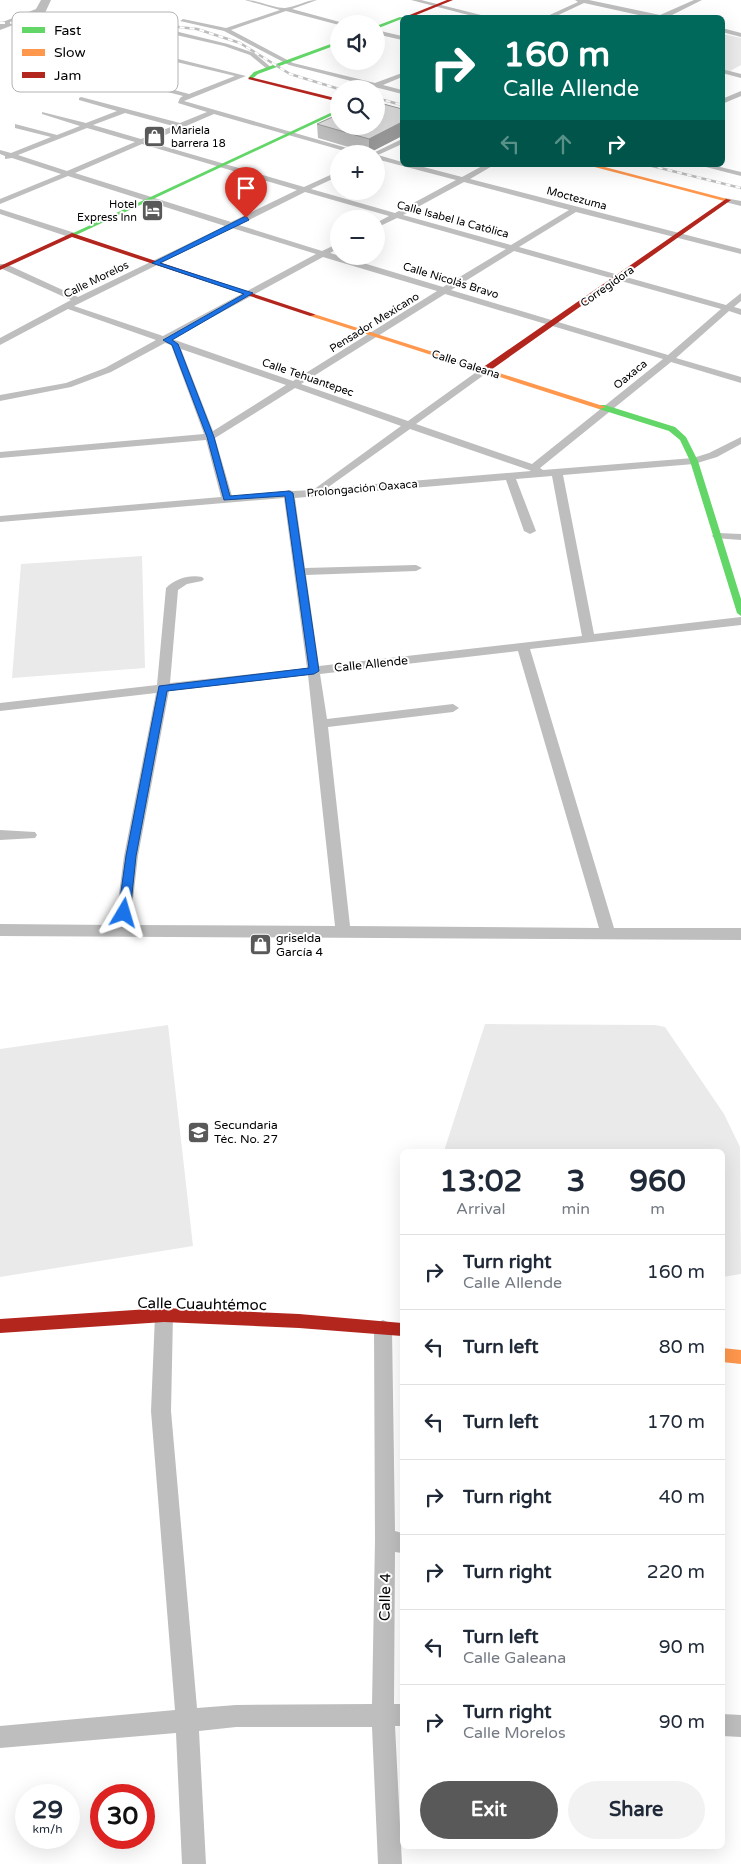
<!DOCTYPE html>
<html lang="en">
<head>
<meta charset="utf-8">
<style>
	:root { --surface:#fff; --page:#f2f2f3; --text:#1f2937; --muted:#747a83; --line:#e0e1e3; --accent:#595959 }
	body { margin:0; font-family:"Varela Round",sans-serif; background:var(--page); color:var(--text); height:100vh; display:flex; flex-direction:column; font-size:19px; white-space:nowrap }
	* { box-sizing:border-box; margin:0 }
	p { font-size:16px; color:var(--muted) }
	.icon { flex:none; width:28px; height:28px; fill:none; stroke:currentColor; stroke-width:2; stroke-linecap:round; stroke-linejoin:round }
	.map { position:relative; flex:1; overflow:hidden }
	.sheet { position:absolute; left:400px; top:1149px; width:325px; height:700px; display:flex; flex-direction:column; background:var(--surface); border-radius:8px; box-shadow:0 5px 20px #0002 }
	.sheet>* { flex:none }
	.banner { position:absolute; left:400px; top:15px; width:325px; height:152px; border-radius:8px; box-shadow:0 5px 20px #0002; background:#00695c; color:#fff; overflow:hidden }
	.controls { position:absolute; left:330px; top:15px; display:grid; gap:10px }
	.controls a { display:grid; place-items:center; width:55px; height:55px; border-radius:50%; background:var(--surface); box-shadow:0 5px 20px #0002; font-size:25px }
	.speed { position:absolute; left:15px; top:1784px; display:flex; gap:10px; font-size:25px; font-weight:700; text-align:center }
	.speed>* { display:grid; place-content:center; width:65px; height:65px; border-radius:50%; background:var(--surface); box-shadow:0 5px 20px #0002; line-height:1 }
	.speed small { font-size:12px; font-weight:400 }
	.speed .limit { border:8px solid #d22; background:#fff; color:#111 }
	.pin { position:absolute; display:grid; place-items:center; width:42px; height:42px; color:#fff; margin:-51px -21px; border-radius:50% 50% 50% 0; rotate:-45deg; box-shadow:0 0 5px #0007 }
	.pin .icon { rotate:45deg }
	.me { position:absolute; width:55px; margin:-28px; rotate:7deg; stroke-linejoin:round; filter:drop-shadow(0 0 4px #0008) }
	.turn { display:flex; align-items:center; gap:18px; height:105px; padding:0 20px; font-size:22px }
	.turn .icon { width:65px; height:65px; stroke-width:2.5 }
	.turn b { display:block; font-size:35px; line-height:42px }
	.lanes { display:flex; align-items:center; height:48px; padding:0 20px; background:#0003; justify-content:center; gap:25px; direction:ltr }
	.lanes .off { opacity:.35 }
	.eta { display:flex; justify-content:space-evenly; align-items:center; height:85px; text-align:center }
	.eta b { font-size:30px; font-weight:700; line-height:35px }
	.cta { display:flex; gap:10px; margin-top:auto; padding:10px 20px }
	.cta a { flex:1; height:58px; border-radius:30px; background:var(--accent); color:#fff; font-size:20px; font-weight:700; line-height:58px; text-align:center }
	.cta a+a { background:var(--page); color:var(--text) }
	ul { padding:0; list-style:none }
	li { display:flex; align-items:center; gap:15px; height:75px; padding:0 20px; border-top:1px solid var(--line) }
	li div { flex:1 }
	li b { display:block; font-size:19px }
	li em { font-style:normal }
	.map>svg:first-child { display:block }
</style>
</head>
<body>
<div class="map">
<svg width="741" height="1864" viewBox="0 0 741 1864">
	<rect width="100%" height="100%" fill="#fff"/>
	<path fill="#eaeaea" d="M 723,34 L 741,38 L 741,65 L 730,71 L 723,69 Z
		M 142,556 L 145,668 L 12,678 L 21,564 Z
		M 485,1024 L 655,1025 L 665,1027 L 724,1114 L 740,1147 L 741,1274 L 723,1277 L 722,1151 L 444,1151 Z
		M 168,1025 L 193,1246 L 0,1277 L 0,1049 Z"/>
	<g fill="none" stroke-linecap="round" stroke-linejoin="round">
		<path fill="#bcbcbc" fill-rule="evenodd" d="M 41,0 L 51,0 L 45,13 L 0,30 L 0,23 L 36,9 Z"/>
		<path fill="#bebebe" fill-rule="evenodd" d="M 245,0 C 259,0 272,8 285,8 C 296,7 306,0 317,0 L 292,9 L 347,24 L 339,25 L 286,11 L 231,30 L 293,63 L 375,83 L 402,73 L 402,77 L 383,85 L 402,90 L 402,94 L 289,65 L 224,31 L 180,21 L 183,19 L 226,28 L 280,10 Z
			M 411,0 L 421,0 L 493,18 L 480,18 Z
			M 575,0 L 589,0 L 660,15 L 694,0 L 702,0 L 666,18 L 652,18 L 584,3 L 552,18 L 543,18 L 578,2 Z
			M 101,22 L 150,25 L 228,44 L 254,53 L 272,68 L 267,69 L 250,55 L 224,46 L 150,29 L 99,25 Z
			M 722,28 L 741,33 L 741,37 L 722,32 Z
			M 376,30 L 402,36 L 402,40 L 376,34 Z
			M 146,51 L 246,76 L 184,101 L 368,154 L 355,154 L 214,114 L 149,142 L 304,187 L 339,171 L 339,176 L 311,189 L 395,213 L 456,180 L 376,159 L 376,154 L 371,154 L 402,139 L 402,144 L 378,155 L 402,162 L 402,165 L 416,165 L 462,177 L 484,165 L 494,165 L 470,179 L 741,249 L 741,254 L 576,212 L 519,247 L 726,305 L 741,293 L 741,301 L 734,307 L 741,309 L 741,315 L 729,311 L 676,358 L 741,377 L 741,383 L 671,362 L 540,468 L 543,470 L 693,458 L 709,453 L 741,437 L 741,444 L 717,457 L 694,464 L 563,475 L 594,634 L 741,617 L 741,625 L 530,649 L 614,928 L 741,928 L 741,940 L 0,936 L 0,924 L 115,925 L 124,856 L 156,693 L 0,711 L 0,703 L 157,685 L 166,588 C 174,579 190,574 202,577 L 204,579 L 202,581 L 187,584 L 178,590 L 170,683 L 307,668 L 284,498 L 0,522 L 0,516 L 221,497 L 206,440 L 0,458 L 0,452 L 204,434 L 171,345 L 165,343 L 111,372 L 71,387 L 0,401 L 0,395 L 66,383 L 105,368 L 156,340 L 68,309 L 0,345 L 0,338 L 71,300 L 0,268 L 0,264 L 6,264 L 78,297 L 225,226 L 68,176 L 0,204 L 0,199 L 61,174 L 12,158 L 5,159 L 5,156 L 0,154 L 0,150 L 11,153 L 51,137 L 15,128 L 15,124 L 57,135 L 80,126 L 42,114 L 42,112 L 86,123 L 117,111 L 79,100 L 79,98 L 81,97 L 180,123 L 207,112 L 178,103 L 180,98 L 183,96 L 110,77 L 106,73 L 108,69 ZM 147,55 L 235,76 L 189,94 L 112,73 ZM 125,113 L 173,126 L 141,139 L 93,125 ZM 87,128 L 135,142 L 67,171 L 18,155 ZM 142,144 L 297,190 L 231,222 L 75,173 ZM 464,182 L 569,210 L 511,245 L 403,215 ZM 305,192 L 389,216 L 376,223 L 376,228 L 397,218 L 506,249 L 443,287 L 330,253 L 339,248 L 339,243 L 322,251 L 239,225 ZM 232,228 L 316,254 L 163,336 L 74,306 ZM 514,251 L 721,309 L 668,355 L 451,290 ZM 323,257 L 437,291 L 293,381 L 172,339 ZM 445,294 L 663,359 L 532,464 L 416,424 L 488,372 L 488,368 L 482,368 L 408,421 L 301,384 ZM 181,349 L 286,385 L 213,431 ZM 295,388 L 401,426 L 313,490 L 293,491 L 289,490 L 284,492 L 232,496 L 215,438 ZM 410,429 L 529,470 L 531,471 L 327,488 ZM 552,476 L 582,636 L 319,666 L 306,575 L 416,571 L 422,568 L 416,565 L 305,568 L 295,498 L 506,480 L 524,531 L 530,534 L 536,531 L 516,479 ZM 518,651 L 599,928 L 350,926 L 328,727 L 453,712 L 459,708 L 453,704 L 327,719 L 320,674 ZM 308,675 L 335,926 L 130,925 L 138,856 L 169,691 Z
			M 722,69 L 741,74 L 741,78 L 722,73 Z
			M 741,91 L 741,96 L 722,104 L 722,99 Z
			M 698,165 L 712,165 L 741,172 L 741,176 Z
			M 725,198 L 741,201 L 741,206 L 725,202 Z
			M 0,209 L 75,233 L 76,235 L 69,237 L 0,214 Z
			M 718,533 L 741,534 L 741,540 L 714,538 L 712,536 L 714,534 Z
			M 0,830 L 35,832 L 37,835 L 35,838 L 0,840 Z
			M 164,1306 L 171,1309 L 173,1315 L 171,1411 L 197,1708 L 236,1705 L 372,1704 L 375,1540 L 374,1329 L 376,1323 L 383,1320 L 390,1323 L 392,1329 L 395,1531 L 402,1533 L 402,1553 L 395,1552 L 394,1704 L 402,1704 L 402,1726 L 395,1726 L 402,1864 L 378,1864 L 372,1727 L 236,1727 L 199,1731 L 206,1864 L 182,1864 L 176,1733 L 0,1748 L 0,1726 L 175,1710 L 151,1411 L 155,1315 L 157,1309 Z
			M 722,1714 L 741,1715 L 741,1737 L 722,1736 Z"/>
		<path fill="#63d668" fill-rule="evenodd" d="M 400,17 L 404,18 L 376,29 L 376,26 Z
			M 339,41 L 339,44 L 258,74 L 252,79 L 248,78 L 254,72 Z
			M 339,109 L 339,112 L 74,236 L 69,235 Z
			M 599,405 L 605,405 L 675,427 L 686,437 L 698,461 L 741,599 L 741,616 L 737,613 L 690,461 L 680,440 L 669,431 L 599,409 Z"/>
		<path fill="#ff974d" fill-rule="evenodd" d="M 587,165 L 597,165 L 731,200 L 728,202 Z
			M 310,314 L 314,314 L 606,407 L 599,409 L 310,316 Z
			M 722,1348 L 741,1350 L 741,1364 L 722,1362 Z"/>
		<path fill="#b3261e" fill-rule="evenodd" d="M 447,0 L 453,0 L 409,18 L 402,18 Z
			M 250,77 L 339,99 L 339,102 L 248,79 Z
			M 726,199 L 731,200 L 488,372 L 482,372 L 482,368 Z
			M 72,233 L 314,314 L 315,315 L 310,316 L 72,237 L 0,270 L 0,266 Z
			M 164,1308 L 299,1314 L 402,1323 L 402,1336 L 299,1328 L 164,1322 L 0,1333 L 0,1319 Z"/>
		<defs>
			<path id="rail" d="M 0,23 L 122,21 L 197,29 L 240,43 L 290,74 L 339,89
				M 376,98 L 402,105
				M 648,165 L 741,188"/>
		</defs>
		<use href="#rail" stroke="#bdbdbd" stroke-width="2.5"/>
		<use href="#rail" stroke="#fff" stroke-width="2" stroke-dasharray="5" stroke-linecap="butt"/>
	</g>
	<path fill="#bdbdbd" d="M 402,109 L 402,136 L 369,153 L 318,138 L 317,124 Z"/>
	<path fill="#9a9a9a" d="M 402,122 L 402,136 L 369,153 L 369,139 Z"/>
	<path fill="#dcdcdc" stroke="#9a9a9a" d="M 376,102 L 402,109 L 402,122 L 369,139 L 317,124 L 339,114 L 339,126 L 376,126 Z"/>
	<path fill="#1a73e8" stroke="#114b97" d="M 246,216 L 249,220 L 160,263 L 253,293 L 172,340 L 178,344 L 214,437 L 230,496 L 289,491 L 293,493 L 319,671 L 314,674 L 167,691 L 136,856 L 130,913 L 124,917 L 118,913 L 126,856 L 159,686 L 309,668 L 285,496 L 224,500 L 207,437 L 172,345 L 163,340 L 244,294 L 152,263 Z"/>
	<defs>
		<symbol id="shop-square" viewBox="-11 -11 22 22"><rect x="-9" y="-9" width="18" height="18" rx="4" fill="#595959" stroke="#fff"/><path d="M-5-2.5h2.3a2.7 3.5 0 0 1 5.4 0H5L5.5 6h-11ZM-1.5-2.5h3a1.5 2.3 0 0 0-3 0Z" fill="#fff"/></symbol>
		<symbol id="hotel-square" viewBox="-11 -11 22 22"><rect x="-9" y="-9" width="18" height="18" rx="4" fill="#595959" stroke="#fff"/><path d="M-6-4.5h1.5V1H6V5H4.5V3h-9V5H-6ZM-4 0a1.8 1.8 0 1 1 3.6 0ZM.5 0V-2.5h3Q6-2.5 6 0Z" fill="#fff"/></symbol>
		<symbol id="school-square" viewBox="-11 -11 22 22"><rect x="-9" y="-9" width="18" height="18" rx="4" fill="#595959" stroke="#fff"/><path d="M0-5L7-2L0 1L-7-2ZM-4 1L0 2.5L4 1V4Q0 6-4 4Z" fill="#fff"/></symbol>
	</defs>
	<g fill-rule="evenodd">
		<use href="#shop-square" x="142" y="124" width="25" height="25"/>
		<use href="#hotel-square" x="140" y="198" width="25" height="25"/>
		<use href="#shop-square" x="248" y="932" width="25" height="25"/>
		<use href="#school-square" x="186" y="1120" width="25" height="25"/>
	</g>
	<g text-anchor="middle" stroke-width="4" stroke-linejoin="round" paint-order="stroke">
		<g font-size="11" fill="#000" stroke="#fff" text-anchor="start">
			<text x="171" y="134">Mariela<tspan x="171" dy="13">barrera 18</tspan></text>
			<text x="137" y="208" text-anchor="end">Hotel<tspan x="137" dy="13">Express Inn</tspan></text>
		</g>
		<g font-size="11" fill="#000" stroke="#fff">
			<text transform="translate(577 198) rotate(15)" y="4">Moctezuma</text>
			<text transform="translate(453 219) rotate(15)" y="4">Calle Isabel la Católica</text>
			<text transform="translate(96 279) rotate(-26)" y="4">Calle Morelos</text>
			<text transform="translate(451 280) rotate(17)" y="4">Calle Nicolás Bravo</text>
			<text transform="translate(607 286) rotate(-35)" y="4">Corregidora</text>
			<text transform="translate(374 322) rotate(-32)" y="4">Pensador Mexicano</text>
			<text transform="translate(466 364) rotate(18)" y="4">Calle Galeana</text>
			<text transform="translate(630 374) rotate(-39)" y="4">Oaxaca</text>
			<text transform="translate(308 377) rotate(19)" y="4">Calle Tehuantepec</text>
			<text transform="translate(362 488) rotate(-5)" y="4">Prolongación Oaxaca</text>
		</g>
		<g font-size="12" fill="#000" stroke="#fff">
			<text transform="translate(371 664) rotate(-6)" y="4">Calle Allende</text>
		</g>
		<g font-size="12" fill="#000" stroke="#fff" text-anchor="start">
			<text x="276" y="942">griselda<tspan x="276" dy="14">García 4</tspan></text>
			<text x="214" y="1129">Secundaria<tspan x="214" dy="14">Téc. No. 27</tspan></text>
		</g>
		<g font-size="15" fill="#000" stroke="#fff">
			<text transform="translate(202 1304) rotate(1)" y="5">Calle Cuauhtémoc</text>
			<text transform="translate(385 1597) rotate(-89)" y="5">Calle 4</text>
		</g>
	</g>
	<rect x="12" y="12" width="166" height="80" rx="8" fill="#fff" stroke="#b2b2b2" stroke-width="1"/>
	<rect x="22" y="27" width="23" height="6" fill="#63d668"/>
	<rect x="22" y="49" width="23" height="7" fill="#ff974d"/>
	<rect x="22" y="72" width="23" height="6" fill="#b3261e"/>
	<g font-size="14" fill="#000">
		<text x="54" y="35">Fast</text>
		<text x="54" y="57">Slow</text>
		<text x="54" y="80">Jam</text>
	</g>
</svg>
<div class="controls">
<a><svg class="icon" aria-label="sound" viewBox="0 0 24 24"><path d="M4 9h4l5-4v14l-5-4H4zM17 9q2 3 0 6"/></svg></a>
<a><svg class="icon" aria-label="search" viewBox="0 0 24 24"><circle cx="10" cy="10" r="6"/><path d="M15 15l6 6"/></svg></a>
<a>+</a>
<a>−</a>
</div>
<div class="speed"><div>29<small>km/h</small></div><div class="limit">30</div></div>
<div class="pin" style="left:246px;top:218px;background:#d93025"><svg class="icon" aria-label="arrive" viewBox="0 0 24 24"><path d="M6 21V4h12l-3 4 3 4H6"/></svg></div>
<svg class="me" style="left:124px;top:913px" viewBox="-20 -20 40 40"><path d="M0-17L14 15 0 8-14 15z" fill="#1a73e8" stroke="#fff" stroke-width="4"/></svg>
<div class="banner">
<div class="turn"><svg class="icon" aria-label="right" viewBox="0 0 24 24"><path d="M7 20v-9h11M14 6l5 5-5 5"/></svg><div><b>160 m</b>Calle Allende</div></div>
<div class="lanes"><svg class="icon off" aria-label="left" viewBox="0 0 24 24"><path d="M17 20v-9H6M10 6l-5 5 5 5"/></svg><svg class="icon off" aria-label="ahead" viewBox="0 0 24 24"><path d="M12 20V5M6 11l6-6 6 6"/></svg><svg class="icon" aria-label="right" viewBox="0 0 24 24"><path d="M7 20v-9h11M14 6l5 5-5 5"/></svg></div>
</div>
<section class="sheet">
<div class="eta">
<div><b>13:02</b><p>Arrival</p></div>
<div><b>3</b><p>min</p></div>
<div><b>960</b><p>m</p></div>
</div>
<ul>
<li><svg class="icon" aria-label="right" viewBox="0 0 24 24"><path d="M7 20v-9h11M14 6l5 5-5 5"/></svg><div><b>Turn right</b><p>Calle Allende</p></div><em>160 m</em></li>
<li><svg class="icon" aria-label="left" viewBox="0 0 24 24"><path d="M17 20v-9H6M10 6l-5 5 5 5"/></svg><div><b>Turn left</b></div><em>80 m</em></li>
<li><svg class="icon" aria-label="left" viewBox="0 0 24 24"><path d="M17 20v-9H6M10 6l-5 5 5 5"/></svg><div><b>Turn left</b></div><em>170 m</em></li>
<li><svg class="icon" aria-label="right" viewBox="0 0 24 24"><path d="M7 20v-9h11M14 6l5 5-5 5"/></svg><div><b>Turn right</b></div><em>40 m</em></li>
<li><svg class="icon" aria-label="right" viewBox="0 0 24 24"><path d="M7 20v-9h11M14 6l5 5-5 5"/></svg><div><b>Turn right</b></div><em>220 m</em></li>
<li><svg class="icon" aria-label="left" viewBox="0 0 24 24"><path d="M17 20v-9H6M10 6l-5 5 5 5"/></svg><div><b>Turn left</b><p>Calle Galeana</p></div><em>90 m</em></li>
<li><svg class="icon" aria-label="right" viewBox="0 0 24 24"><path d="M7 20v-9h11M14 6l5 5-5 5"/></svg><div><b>Turn right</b><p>Calle Morelos</p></div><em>90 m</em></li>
</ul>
<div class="cta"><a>Exit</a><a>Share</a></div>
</section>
</div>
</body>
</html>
